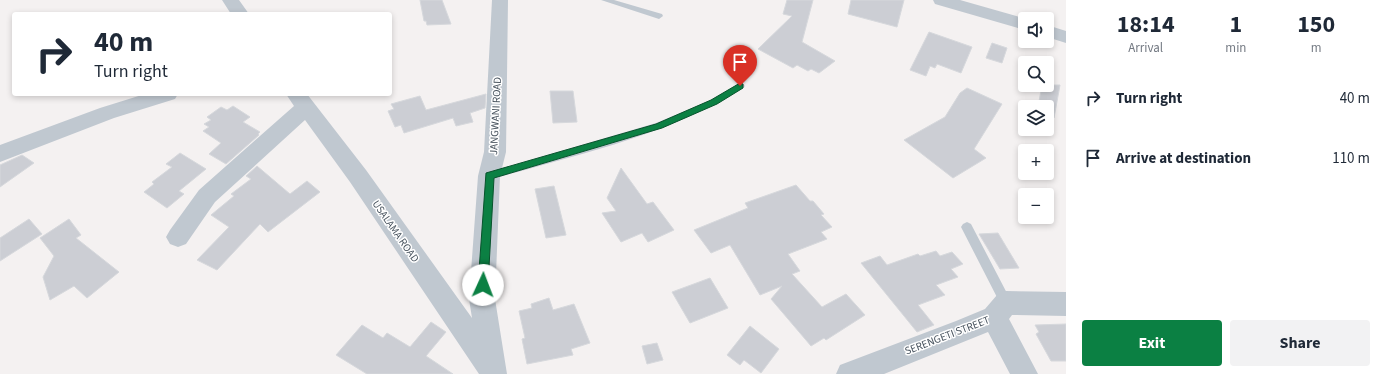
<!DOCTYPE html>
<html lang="en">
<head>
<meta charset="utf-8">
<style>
	:root { --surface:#fff; --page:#f2f2f3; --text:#1f2937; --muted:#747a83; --accent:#0b8043 }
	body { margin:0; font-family:"Source Sans 3",sans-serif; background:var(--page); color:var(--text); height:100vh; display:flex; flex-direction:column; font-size:15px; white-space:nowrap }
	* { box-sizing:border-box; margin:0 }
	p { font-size:13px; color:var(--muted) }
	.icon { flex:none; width:22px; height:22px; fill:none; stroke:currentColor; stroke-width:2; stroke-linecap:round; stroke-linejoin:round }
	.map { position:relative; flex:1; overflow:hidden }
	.side { display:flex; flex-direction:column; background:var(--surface); width:320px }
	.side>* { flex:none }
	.guide { position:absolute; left:12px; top:12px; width:380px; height:84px; border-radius:4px; box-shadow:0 2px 6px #0003; background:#fff; color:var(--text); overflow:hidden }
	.controls { position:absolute; left:1018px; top:12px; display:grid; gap:8px }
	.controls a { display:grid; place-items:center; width:36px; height:36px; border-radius:4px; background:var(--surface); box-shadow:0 2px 6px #0003; font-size:20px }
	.pin { position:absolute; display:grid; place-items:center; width:34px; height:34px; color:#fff; margin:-41px -17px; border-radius:50% 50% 50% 0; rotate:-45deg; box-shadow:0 0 4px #0007 }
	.pin .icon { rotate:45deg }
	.me { position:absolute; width:44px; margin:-22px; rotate:2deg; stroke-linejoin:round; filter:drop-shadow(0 0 3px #0008) }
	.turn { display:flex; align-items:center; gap:14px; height:84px; padding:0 16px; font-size:18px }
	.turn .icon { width:52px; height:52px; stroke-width:2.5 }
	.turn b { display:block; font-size:28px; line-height:34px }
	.eta { display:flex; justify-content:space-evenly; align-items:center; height:68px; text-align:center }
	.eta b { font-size:24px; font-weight:700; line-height:28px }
	.button { display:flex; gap:8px; margin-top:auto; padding:8px 16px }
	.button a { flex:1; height:46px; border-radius:4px; background:var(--accent); color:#fff; font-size:16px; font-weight:700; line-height:46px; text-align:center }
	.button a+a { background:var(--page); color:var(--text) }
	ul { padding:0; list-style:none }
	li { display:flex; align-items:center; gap:12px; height:60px; padding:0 16px }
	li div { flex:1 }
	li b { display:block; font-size:15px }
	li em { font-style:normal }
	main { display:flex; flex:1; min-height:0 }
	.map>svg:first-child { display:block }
</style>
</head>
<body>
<main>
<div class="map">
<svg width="1066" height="374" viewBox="0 0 1066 374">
	<rect width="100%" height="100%" fill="#f4f1f1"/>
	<path fill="#ccced4" stroke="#d6d8dc" d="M 420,0 L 442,0 L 451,24 L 427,25 L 426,21 L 424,21 Z
		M 787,0 L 813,0 L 802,42 L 835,61 L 819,73 L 811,69 L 808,71 L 797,65 L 793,68 L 758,49 L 792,16 L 783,14 Z
		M 851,0 L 904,0 L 897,27 L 848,14 Z
		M 929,32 L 972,47 L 961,73 L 937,64 L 935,68 L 930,66 L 926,76 L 910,70 Z
		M 992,43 L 1007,48 L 1002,63 L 986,58 Z
		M 1042,85 L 1060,85 L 1054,118 L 1047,115 L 1047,107 L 1038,107 Z
		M 967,88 L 1002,104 L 974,149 L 986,158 L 953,178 L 904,140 L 945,117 L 960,93 Z
		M 550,91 L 573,91 L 577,122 L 553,123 Z
		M 486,94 L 485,108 L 470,113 L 473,122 L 456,126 L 453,118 L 404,133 L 401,125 L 395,127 L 388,111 L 394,109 L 391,104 L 420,96 L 426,110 Z
		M 233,106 L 250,117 L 243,122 L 260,132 L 258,134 L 259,135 L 226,164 L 209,154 L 221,143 L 203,131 L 209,127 L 204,124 L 211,120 L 207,117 L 221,107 L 227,110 Z
		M 180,153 L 206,169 L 179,191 L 184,194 L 167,208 L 144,192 L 154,184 L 152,182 L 172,167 L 166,164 Z
		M 22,155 L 34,163 L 0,187 L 0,165 Z
		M 257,166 L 290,194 L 307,181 L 320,192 L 268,232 L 260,224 L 217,270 L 197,260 L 229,227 L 211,215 L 234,196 L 231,194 L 251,179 L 246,176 Z
		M 621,168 L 647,204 L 653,202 L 674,230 L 648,242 L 642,233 L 621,242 L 602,213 L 616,211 L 607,198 Z
		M 796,185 L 810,201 L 813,201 L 824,214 L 821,215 L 832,227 L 821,232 L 827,239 L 788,254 L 800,271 L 792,274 L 822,307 L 846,294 L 865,315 L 826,340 L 824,338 L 811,346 L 771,299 L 782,286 L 760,295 L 730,245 L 711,253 L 694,230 L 748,208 L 745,203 Z
		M 554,186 L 566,235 L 546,238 L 535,189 Z
		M 29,219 L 42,234 L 0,261 L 0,238 Z
		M 69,219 L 81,235 L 76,238 L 119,272 L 87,298 L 74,286 L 50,300 L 43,277 L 54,256 L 40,238 Z
		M 998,233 L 1019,268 L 1000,269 L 979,234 Z
		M 936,251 L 940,256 L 952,252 L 963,264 L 951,269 L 958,277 L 936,285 L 945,295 L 918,305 L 934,325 L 917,332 L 861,263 L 880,256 L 887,265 L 918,254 L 920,256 Z
		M 710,278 L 728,308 L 690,323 L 672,292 Z
		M 549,298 L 553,310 L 574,304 L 590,343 L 571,349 L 573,355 L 527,364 L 522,339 L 525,338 L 519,311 L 532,308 L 531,304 Z
		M 431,322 L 446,332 L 426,356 L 453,374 L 367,374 L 336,355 L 362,325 L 383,338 L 387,333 L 410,347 Z
		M 1066,324 L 1066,361 L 1051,361 L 1036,334 L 1039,332 L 1035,325 Z
		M 750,326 L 779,349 L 761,373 L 744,360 L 740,365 L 727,355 Z
		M 657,343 L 663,360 L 647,364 L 642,346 Z"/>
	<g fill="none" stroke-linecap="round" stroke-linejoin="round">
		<path fill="#c0c8d0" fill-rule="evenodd" d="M 601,0 L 614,0 L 662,14 L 663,16 L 659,19 Z
			M 740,83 L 743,84 L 745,86 L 743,88 C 667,136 575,155 489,180 L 485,179 L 484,176 L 485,173 L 489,172 L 656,123 L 711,100 Z
			M 967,222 L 971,224 L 1010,299 L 1012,303 L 1010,307 L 1006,309 L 1002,307 L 961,227 L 963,224 Z"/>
		<path fill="#c0c8d0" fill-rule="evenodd" d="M 222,0 L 239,0 L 249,14 L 231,14 Z
			M 492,0 L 508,0 L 506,152 L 500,176 L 495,299 L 507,374 L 479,374 L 350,182 L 305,120 L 215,202 L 186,244 L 178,247 L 170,244 L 166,237 L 170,230 L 199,190 L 294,106 L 286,94 L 307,94 L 366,170 L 472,318 L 469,299 L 478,176 L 484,152 Z
			M 933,0 L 960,0 L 1027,19 L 1025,19 L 1025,30 L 935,4 Z
			M 1047,25 L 1066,31 L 1066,43 L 1047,37 Z
			M 145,94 L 178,94 L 175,99 L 114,118 L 0,162 L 0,145 L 100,108 Z
			M 1006,291 L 1066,292 L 1066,316 L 1012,315 L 1009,319 L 1038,374 L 1010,374 L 988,332 L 884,374 L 836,374 L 840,365 L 956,321 L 985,309 L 997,295 Z"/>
	</g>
	<path fill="#0b8043" stroke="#07532c" d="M 740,83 L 743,84 L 743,88 L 717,104 L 662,128 L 494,178 L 488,285 L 486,288 L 483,289 L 479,288 L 478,285 L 486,173 L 656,124 L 711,100 Z"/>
	<g text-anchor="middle" stroke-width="3" stroke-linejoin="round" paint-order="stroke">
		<g font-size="11" fill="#49545f" stroke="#fff">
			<text transform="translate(495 116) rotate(-87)" y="4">JANGWANI ROAD</text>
			<text transform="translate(396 231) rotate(55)" y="4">USALAMA ROAD</text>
			<text transform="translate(947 335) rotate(-21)" y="4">SERENGETI STREET</text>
		</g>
	</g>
</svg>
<div class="controls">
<a><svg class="icon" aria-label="sound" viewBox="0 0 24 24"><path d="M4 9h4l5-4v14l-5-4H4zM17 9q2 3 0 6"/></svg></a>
<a><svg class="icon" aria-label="search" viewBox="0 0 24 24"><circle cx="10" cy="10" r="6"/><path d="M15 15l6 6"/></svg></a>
<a><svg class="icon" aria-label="layers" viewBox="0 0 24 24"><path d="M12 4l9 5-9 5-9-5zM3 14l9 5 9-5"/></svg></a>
<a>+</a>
<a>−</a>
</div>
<div class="pin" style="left:740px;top:86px;background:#d93025"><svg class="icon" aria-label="arrive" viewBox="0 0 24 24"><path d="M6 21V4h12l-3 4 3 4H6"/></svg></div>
<svg class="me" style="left:483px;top:285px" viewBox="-20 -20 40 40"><circle r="19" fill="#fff"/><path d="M0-13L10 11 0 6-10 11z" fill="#0b8043"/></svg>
<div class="guide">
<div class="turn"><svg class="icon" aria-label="right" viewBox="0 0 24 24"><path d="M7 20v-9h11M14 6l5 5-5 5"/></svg><div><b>40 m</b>Turn right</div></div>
</div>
</div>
<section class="side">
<div class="eta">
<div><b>18:14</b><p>Arrival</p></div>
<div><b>1</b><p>min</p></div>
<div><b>150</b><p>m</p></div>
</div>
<ul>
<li><svg class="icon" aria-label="right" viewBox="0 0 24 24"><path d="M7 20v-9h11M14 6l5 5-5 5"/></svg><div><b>Turn right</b></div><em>40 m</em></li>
<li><svg class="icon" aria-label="arrive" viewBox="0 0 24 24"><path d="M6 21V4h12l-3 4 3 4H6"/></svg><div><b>Arrive at destination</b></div><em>110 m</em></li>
</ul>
<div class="button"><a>Exit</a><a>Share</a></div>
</section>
</main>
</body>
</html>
